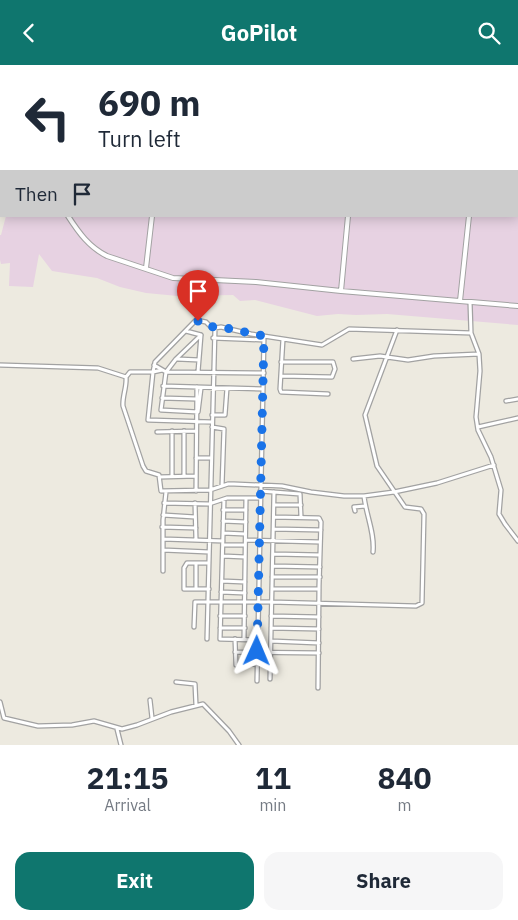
<!DOCTYPE html>
<html lang="en">
<head>
<meta charset="utf-8">
<style>
	:root { --surface:#fff; --page:#f6f6f7; --text:#1f2937; --muted:#747a83; --accent:#0f766e }
	body { margin:0; font-family:"IBM Plex Sans",sans-serif; background:var(--page); color:var(--text); height:100vh; display:flex; flex-direction:column; font-size:19px; white-space:nowrap }
	* { box-sizing:border-box; margin:0 }
	p { font-size:16px; color:var(--muted) }
	.icon { flex:none; width:28px; height:28px; fill:none; stroke:currentColor; stroke-width:2; stroke-linecap:round; stroke-linejoin:round }
	.map { position:relative; height:680px; overflow:hidden }
	.drawer { display:flex; flex-direction:column; background:var(--surface); flex:1 }
	.drawer>* { flex:none }
	.guide { position:absolute; left:0px; top:0px; width:519px; height:152px; box-shadow:0 2px 12px #0003; background:#fff; color:var(--text); overflow:hidden }
	.pin { position:absolute; display:grid; place-items:center; width:42px; height:42px; color:#fff; margin:-51px -21px; border-radius:50% 50% 50% 0; rotate:-45deg; box-shadow:0 0 5px #0007 }
	.pin .icon { rotate:45deg }
	.me { position:absolute; width:55px; margin:-28px; rotate:1deg; stroke-linejoin:round; filter:drop-shadow(0 0 4px #0008) }
	.turn { display:flex; align-items:center; gap:18px; height:105px; padding:0 15px; font-size:22px }
	.turn .icon { width:65px; height:65px; stroke-width:2.5 }
	.turn b { display:block; font-size:35px; line-height:42px }
	.then { display:flex; align-items:center; height:48px; padding:0 15px; background:#0003; gap:10px; font-size:19px }
	.eta { display:flex; justify-content:space-evenly; align-items:center; height:85px; text-align:center }
	.eta b { font-size:30px; font-weight:800; line-height:35px }
	.action { display:flex; gap:10px; margin-top:auto; padding:10px 15px }
	.action a { flex:1; height:58px; border-radius:15px; background:var(--accent); color:#fff; font-size:20px; font-weight:800; line-height:58px; text-align:center }
	.action a+a { background:var(--page); color:var(--text) }
	header { display:flex; justify-content:space-between; align-items:center; height:65px; padding:0 15px; background:var(--accent); color:#fff; font-size:22px; font-weight:800 }
	.map>svg:first-child { display:block }
</style>
</head>
<body>
<header><svg class="icon" aria-label="back" viewBox="0 0 24 24"><path d="M15 5l-7 7 7 7"/></svg>GoPilot<svg class="icon" aria-label="search" viewBox="0 0 24 24"><circle cx="10" cy="10" r="6"/><path d="M15 15l6 6"/></svg></header>
<div class="map">
<svg width="518" height="680" viewBox="0 0 518 680">
	<rect width="100%" height="100%" fill="#edeae0"/>
	<path fill="#e7d2e2" d="M 0,0 L 518,0 L 518,260 L 387,249 L 356,250 L 338,249 L 317,251 L 255,235 L 240,236 L 233,230 L 178,231 L 146,228 L 120,222 L 97,213 L 52,206 L 39,189 L 33,222 L 9,221 L 10,198 L 1,199 L 0,195 L 0,170 L 1,170 L 6,151 L 518,151 L 518,1 L 1,1 L 1,77 Z"/>
	<g fill="none" stroke-linecap="round" stroke-linejoin="round">
		<defs>
			<path id="minor" d="M 470,237 L 471,268
				M 186,266 L 201,270 L 198,307
				M 201,270 L 176,294 L 166,307 L 161,345 L 198,347 L 201,323
				M 213,273 L 264,275
				M 283,274 L 280,324 L 281,327 L 328,329
				M 177,294 L 199,295
				M 353,294 L 380,291 L 408,295 L 434,291 L 479,289
				M 0,300 L 98,303 L 126,312 C 127,322 122,332 123,341 L 143,401 L 146,406 L 159,410 L 161,426 L 210,425 L 228,419 L 234,419 L 282,421 L 311,427 L 344,431 L 364,431 L 394,427 L 437,418 L 494,400
				M 154,300 L 166,307 L 264,308
				M 162,305 L 153,307 L 148,355 L 212,357
				M 281,311 L 332,312 L 335,304 L 333,297 L 281,297
				M 126,312 L 130,307 L 153,307 L 155,297 L 196,255 L 206,257 L 211,262 L 215,263 L 221,262 L 251,269 L 322,280 L 349,264 L 471,268 L 479,289 L 480,306 L 476,352 L 478,365 L 491,392 L 501,425 L 499,449 L 505,459 L 518,476
				M 163,321 L 263,324 L 264,271
				M 162,333 L 196,334
				M 506,336 L 518,334
				M 212,350 L 225,350 L 227,323
				M 212,362 L 224,364 L 222,421
				M 478,362 L 518,353
				M 184,366 L 184,411
				M 157,367 L 196,366
				M 196,393 L 211,393
				M 172,411 L 172,366
				M 160,412 L 196,411
				M 196,426 L 197,322
				M 260,426 L 300,429 L 301,452
				M 364,431 C 366,450 375,468 373,487
				M 224,434 L 220,574 L 257,575
				M 164,438 L 209,439 L 227,433 L 260,433
				M 195,438 L 196,475
				M 274,440 L 301,440
				M 223,445 L 246,445
				M 355,446 L 354,442 L 365,441
				M 163,450 L 195,452
				M 223,456 L 246,457
				M 162,462 L 196,463
				M 274,464 L 321,465
				M 223,468 L 245,469
				M 163,474 L 223,476
				M 246,475 L 320,477
				M 223,480 L 245,480
				M 163,485 L 209,487
				M 274,489 L 320,490
				M 223,491 L 245,492
				M 273,501 L 320,502
				M 163,506 L 163,455 L 166,427
				M 272,512 L 320,512
				M 222,516 L 245,517
				M 196,524 L 196,499
				M 209,524 L 184,524 L 184,503 L 187,498 L 209,498
				M 272,524 L 319,524 L 319,521 L 321,457 L 319,453 L 274,452
				M 221,527 L 245,528
				M 220,551 L 245,551
				M 271,551 L 319,552
				M 194,562 L 195,537 L 271,537 L 416,541 L 422,538 L 424,449 L 421,444 L 405,442 L 377,401 L 365,350 L 397,265
				M 220,563 L 245,563
				M 271,563 L 319,564
				M 207,574 L 215,263
				M 235,574 L 236,600 L 257,599
				M 244,574 L 246,433
				M 271,576 L 319,578
				M 235,587 L 319,588
				M 270,614 L 274,427
				M 257,616 L 263,324
				M 176,617 L 195,619 L 196,640
				M 318,623 L 319,524
				M 150,635 L 152,653
				M 0,637 L 4,653 L 38,661 L 72,660 L 94,656 L 122,664 L 137,660 L 171,647 L 203,639 L 229,666 L 239,680
				M 117,664 L 121,680"/>
			<path id="tertiary" d="M 441,0 L 453,1
				M 513,0 L 518,0
				M 166,1 L 166,0
				M 362,1 L 362,0
				M 482,1 L 482,0
				M 0,51 L 1,53
				M 68,151 C 79,168 89,182 107,191 L 173,213 L 256,217 L 341,226 L 348,151
				M 146,203 L 152,151
				M 341,226 L 518,241
				M 460,236 L 469,151"/>
		</defs>
		<use href="#minor" stroke="#a2a2a2" stroke-width="5.5"/>
		<use href="#tertiary" stroke="#a2a2a2" stroke-width="6"/>
		<use href="#minor" stroke="#fff" stroke-width="3"/>
		<use href="#tertiary" stroke="#fff" stroke-width="4"/>
	</g>
	<g fill="none" stroke-linecap="round" stroke-linejoin="round">
		<path stroke="#1a73e8" stroke-width="9" stroke-dasharray="0 16.2" d="M 198,256 C 212,256 206,264 221,262 L 264,271 L 257,586"/>
	</g>
</svg>
<div class="pin" style="left:198px;top:256px;background:#d93025"><svg class="icon" aria-label="arrive" viewBox="0 0 24 24"><path d="M6 21V4h12l-3 4 3 4H6"/></svg></div>
<svg class="me" style="left:257px;top:586px" viewBox="-20 -20 40 40"><path d="M0-17L14 15 0 8-14 15z" fill="#1a73e8" stroke="#fff" stroke-width="4"/></svg>
<div class="guide">
<div class="turn"><svg class="icon" aria-label="left" viewBox="0 0 24 24"><path d="M17 20v-9H6M10 6l-5 5 5 5"/></svg><div><b>690 m</b>Turn left</div></div>
<div class="then">Then<svg class="icon" aria-label="arrive" viewBox="0 0 24 24"><path d="M6 21V4h12l-3 4 3 4H6"/></svg></div>
</div>
</div>
<section class="drawer">
<div class="eta">
<div><b>21:15</b><p>Arrival</p></div>
<div><b>11</b><p>min</p></div>
<div><b>840</b><p>m</p></div>
</div>
<div class="action"><a>Exit</a><a>Share</a></div>
</section>
</body>
</html>
